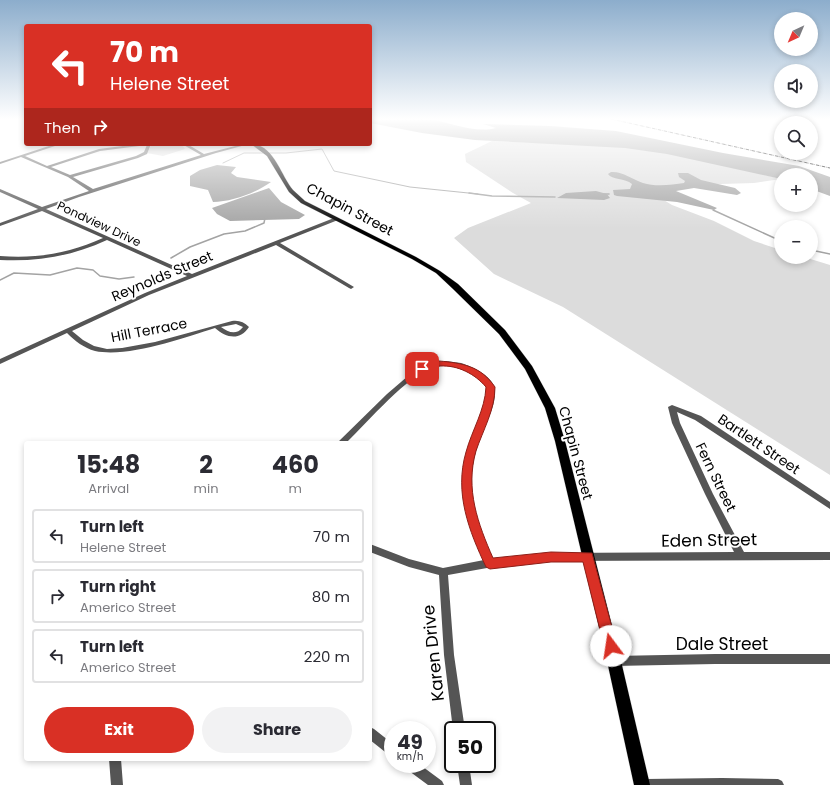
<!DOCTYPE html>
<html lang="en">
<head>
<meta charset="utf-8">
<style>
	:root { --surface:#fff; --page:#f2f2f3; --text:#2b2b33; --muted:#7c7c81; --line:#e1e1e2; --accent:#d93025 }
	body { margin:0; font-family:Poppins,sans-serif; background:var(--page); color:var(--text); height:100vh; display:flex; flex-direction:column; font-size:15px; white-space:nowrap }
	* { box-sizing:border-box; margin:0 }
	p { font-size:13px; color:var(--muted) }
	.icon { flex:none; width:22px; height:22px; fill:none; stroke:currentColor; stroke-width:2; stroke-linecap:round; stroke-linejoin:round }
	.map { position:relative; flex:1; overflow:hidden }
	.sheet { position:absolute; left:24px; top:441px; width:348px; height:320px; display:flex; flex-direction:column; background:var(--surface); border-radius:4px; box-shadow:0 2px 6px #0003 }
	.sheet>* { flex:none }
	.top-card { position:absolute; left:24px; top:24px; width:348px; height:122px; border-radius:4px; box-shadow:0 2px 6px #0003; background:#d93025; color:#fff; overflow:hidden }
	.needle { width:26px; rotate:224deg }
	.buttons { position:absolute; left:774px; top:12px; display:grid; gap:8px }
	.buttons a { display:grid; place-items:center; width:44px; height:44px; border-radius:50%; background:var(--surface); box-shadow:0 2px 6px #0003; font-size:20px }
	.speed { position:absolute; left:384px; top:721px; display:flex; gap:8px; font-size:20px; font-weight:700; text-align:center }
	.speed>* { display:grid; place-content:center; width:52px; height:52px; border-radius:50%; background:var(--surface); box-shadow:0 2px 6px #0003; line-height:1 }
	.speed small { font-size:10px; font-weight:400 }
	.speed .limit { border:2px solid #111; border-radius:6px; background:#fff; color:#111 }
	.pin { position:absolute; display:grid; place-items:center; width:34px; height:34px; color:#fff; margin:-17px; border-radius:8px; box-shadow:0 2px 6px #0006 }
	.me { position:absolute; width:44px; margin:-22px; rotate:346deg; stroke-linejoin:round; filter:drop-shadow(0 0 3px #0008) }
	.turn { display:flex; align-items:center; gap:14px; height:84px; padding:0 20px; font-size:18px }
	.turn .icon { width:52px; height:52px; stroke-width:2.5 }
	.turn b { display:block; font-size:28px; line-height:34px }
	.then { display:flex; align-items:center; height:38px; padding:0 20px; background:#0003; gap:8px; font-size:15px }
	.eta { display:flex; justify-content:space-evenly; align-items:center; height:68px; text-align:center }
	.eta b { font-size:24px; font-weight:700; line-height:28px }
	.primary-button { display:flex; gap:8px; margin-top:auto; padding:8px 20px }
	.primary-button a { flex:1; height:46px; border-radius:24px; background:var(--accent); color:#fff; font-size:16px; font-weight:700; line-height:46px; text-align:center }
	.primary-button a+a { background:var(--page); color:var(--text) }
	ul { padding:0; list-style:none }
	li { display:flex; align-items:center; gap:12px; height:54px; margin:0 8px 6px; padding:0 12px; border:2px solid var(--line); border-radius:4px }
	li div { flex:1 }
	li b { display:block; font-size:15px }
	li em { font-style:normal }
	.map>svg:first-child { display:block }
</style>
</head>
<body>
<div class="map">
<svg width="830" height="785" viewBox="0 0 830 785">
	<rect width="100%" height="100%" fill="#fff"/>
	<path fill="#dcdcdc" d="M 492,141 L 615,146 L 679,154 L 781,179 L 754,183 L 687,185 L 654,194 L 672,205 L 714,221 L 754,241 L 781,250 L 781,257 L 804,257 L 830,265 L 830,475 L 563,307 L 494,274 L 454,238 L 468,228 L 531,203 L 513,193 L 466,162 L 465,154 Z
		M 157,144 L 181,144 L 185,149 L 163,156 L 147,153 L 151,146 Z"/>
	<path fill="#a3a3a3" d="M 370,119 C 388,119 407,118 426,119 C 448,121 474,134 496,128 L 483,124 L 550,126 L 616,131 L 723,153 L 799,166 L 830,177 L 830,196 L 811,189 L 811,175 L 781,175 L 781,179 L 667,154 L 625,148 L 475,140 L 422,133 L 370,123 Z
		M 217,165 L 236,167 L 231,173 L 237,177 L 271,182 C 256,193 231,202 213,202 L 208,190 L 190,186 L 190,176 L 200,170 Z
		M 611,172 C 622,171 632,179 643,183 C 655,187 672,185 684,183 L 685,181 L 679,177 L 678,173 L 688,173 L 701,180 L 735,188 L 741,193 L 737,195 L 694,188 L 676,191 L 717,208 L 714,210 L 677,202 L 617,196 L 614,195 L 613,190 L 630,189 L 632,184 C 625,178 612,180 608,174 Z
		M 269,188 L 281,202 L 305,215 L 299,219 L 230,221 L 217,214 L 212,208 Z
		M 596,191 L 607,194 L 610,198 L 604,200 L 557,198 L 566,193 Z"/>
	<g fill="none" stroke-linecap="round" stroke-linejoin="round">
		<path stroke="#a3a3a3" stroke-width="1" d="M 223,163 L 244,153 L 286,153 L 322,149 L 334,171 L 410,187 L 478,194
			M 604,194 L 609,194"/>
		<path stroke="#a3a3a3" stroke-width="1.5" d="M 469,193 L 492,196 L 555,197
			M 604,194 L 609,194
			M 713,210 L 781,241
			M 811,250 L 830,254
			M 171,258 L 190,247 L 224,234 L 245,231 L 264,223 L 265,218
			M 0,280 L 14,273 L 50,275 L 77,268 L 93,270 L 100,276 L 119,279 L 134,277"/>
		<defs>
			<path id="major" d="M 251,144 C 274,144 281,176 293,190 C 297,194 301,197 305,201 L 416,257 L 440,271 L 458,284 L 505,330 L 532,366 L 555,408 L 565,441 L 621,661 L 650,785 L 634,785 L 607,661 L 555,441 L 545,408 L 525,369 L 499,334 L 452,288 L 436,273 L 412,259 L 301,203 L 289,192 L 267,156 Z"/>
		</defs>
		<use href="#major" stroke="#dbdbdb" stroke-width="1"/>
		<path fill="#555" fill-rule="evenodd" d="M 55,144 L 61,144 L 25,156 L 47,166 L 99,149 L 138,144 L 151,144 L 147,154 L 138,158 L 73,177 L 93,189 L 201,155 L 182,144 L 187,144 L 204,154 L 243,144 L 249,144 L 216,153 L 79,197 L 46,209 L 192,274 L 334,218 L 338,218 L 338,220 L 280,243 L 354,287 L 351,289 L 349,288 L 276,245 L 149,295 L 72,331 L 83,340 L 94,346 L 107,349 L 122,348 L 155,342 L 232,321 C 239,320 244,322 249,327 C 240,341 226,338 215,328 C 183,338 128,358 95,351 C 84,348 75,341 67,333 L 0,364 L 0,359 L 145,293 L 187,276 L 107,240 C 72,256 38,262 0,260 L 0,256 C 37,259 70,253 103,238 L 42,211 L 0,226 L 0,223 L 38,209 L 0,192 L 0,189 L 42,207 L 89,191 L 68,177 L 21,157 L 0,164 L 0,162 ZM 147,145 L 144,152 L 136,156 L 70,175 L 51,167 L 100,151 ZM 236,324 L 243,327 C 236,336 228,332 221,327 Z
			M 446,361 C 451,362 456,362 461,363 C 473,367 496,377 495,393 C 495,405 489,417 484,428 C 478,442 473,459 472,475 C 470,505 481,532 493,559 L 551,553 L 734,552 L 705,494 L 672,423 L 668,407 L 672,405 L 701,416 L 830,502 L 830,509 L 695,420 L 677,412 L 680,423 L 713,494 L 744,552 L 830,552 L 830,560 L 551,561 L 487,568 L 448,575 L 454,655 L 465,730 L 453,730 L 444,655 L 439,575 L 409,567 L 370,552 L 370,544 L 409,559 L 443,568 L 484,560 C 465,516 456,485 473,437 C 478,423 489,407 488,392 C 488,383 478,376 470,372 C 459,367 448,364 435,367 C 408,374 368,422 346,443 L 337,443 L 387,394 L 408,376 L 419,368 L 431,364 Z
			M 715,654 L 830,654 L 830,664 L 715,664 L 614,666 L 610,665 L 609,661 L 610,657 L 614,656 Z
			M 370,727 L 374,729 L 393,744 L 393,757 L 389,755 L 370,740 Z
			M 109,759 L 121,759 L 123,785 L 111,785 Z
			M 403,764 L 419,764 L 442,781 L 444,785 L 428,785 L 405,768 Z
			M 457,764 L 469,764 L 472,785 L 460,785 Z
			M 722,778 L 778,779 L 782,781 L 784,785 L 640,785 L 642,781 L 646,779 Z"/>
		<use href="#major" fill="#000" fill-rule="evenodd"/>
		<path stroke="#000" stroke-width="1" stroke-dasharray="3.5 1 0.5 1" stroke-linecap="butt" d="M 611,119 L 830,168"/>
	</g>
	<linearGradient id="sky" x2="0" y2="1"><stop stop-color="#8cadcc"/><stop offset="0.52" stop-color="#fff"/><stop offset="1" stop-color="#fff" stop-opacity="0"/></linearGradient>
	<rect width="830" height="229" fill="url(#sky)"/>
	<path fill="#d93025" stroke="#8d1f18" d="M 439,361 C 462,363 481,366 495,387 C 495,410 483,430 476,451 C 465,489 478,524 493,558 L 551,552 L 592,553 L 617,646 L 615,651 L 611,653 L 606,651 L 604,646 L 583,562 L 551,562 L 490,569 L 486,567 C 469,531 454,493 466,452 C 472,430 485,410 486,387 C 475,374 458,365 440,366 C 434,367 427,370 422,372 L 417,369 L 419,367 Z"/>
	<g text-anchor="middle" stroke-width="4" stroke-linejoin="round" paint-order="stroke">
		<g font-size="12" fill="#000" stroke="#fff">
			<text transform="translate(99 224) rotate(25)" y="4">Pondview Drive</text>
		</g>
		<g font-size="14" fill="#000" stroke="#fff">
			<text transform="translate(350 209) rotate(28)" y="5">Chapin Street</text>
			<text transform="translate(162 276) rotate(-23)" y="5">Reynolds Street</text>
			<text transform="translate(149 330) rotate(-11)" y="5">Hill Terrace</text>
			<text transform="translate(759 444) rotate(34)" y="5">Bartlett Street</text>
			<text transform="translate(576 453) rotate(75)" y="5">Chapin Street</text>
			<text transform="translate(716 477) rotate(64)" y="5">Fern Street</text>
		</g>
		<g font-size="17" fill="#000" stroke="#fff">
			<text transform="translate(709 540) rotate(-1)" y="6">Eden Street</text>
			<text x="722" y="650">Dale Street</text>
			<text transform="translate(433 653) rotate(-96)" y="6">Karen Drive</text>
		</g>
	</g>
</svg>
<div class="buttons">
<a><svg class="needle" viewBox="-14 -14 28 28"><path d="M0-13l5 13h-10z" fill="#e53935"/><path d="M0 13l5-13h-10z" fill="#7c7c81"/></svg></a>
<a><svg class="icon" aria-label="sound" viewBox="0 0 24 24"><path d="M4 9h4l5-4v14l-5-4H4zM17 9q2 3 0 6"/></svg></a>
<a><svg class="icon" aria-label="search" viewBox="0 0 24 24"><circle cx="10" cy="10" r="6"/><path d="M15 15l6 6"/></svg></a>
<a>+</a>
<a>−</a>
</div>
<div class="speed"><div>49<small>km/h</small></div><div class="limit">50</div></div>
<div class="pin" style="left:422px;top:369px;background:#d93025"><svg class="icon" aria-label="arrive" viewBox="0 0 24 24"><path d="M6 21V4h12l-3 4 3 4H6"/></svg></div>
<svg class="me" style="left:611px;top:646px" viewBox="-20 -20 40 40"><circle r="19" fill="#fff"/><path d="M0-13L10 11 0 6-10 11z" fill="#d93025"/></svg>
<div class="top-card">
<div class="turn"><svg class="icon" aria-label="left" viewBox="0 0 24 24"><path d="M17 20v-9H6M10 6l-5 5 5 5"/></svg><div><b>70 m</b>Helene Street</div></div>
<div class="then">Then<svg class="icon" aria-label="right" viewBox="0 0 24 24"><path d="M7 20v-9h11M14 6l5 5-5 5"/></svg></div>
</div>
<section class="sheet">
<div class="eta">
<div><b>15:48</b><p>Arrival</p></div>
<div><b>2</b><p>min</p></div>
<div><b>460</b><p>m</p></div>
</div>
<ul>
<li><svg class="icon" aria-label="left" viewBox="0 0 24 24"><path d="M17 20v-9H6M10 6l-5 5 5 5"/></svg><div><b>Turn left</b><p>Helene Street</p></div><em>70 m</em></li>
<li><svg class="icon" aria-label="right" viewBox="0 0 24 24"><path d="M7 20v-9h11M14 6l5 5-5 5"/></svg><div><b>Turn right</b><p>Americo Street</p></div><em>80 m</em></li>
<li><svg class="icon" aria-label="left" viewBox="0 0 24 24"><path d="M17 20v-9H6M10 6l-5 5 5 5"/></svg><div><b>Turn left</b><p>Americo Street</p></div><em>220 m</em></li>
</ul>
<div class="primary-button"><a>Exit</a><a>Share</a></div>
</section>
</div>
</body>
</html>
